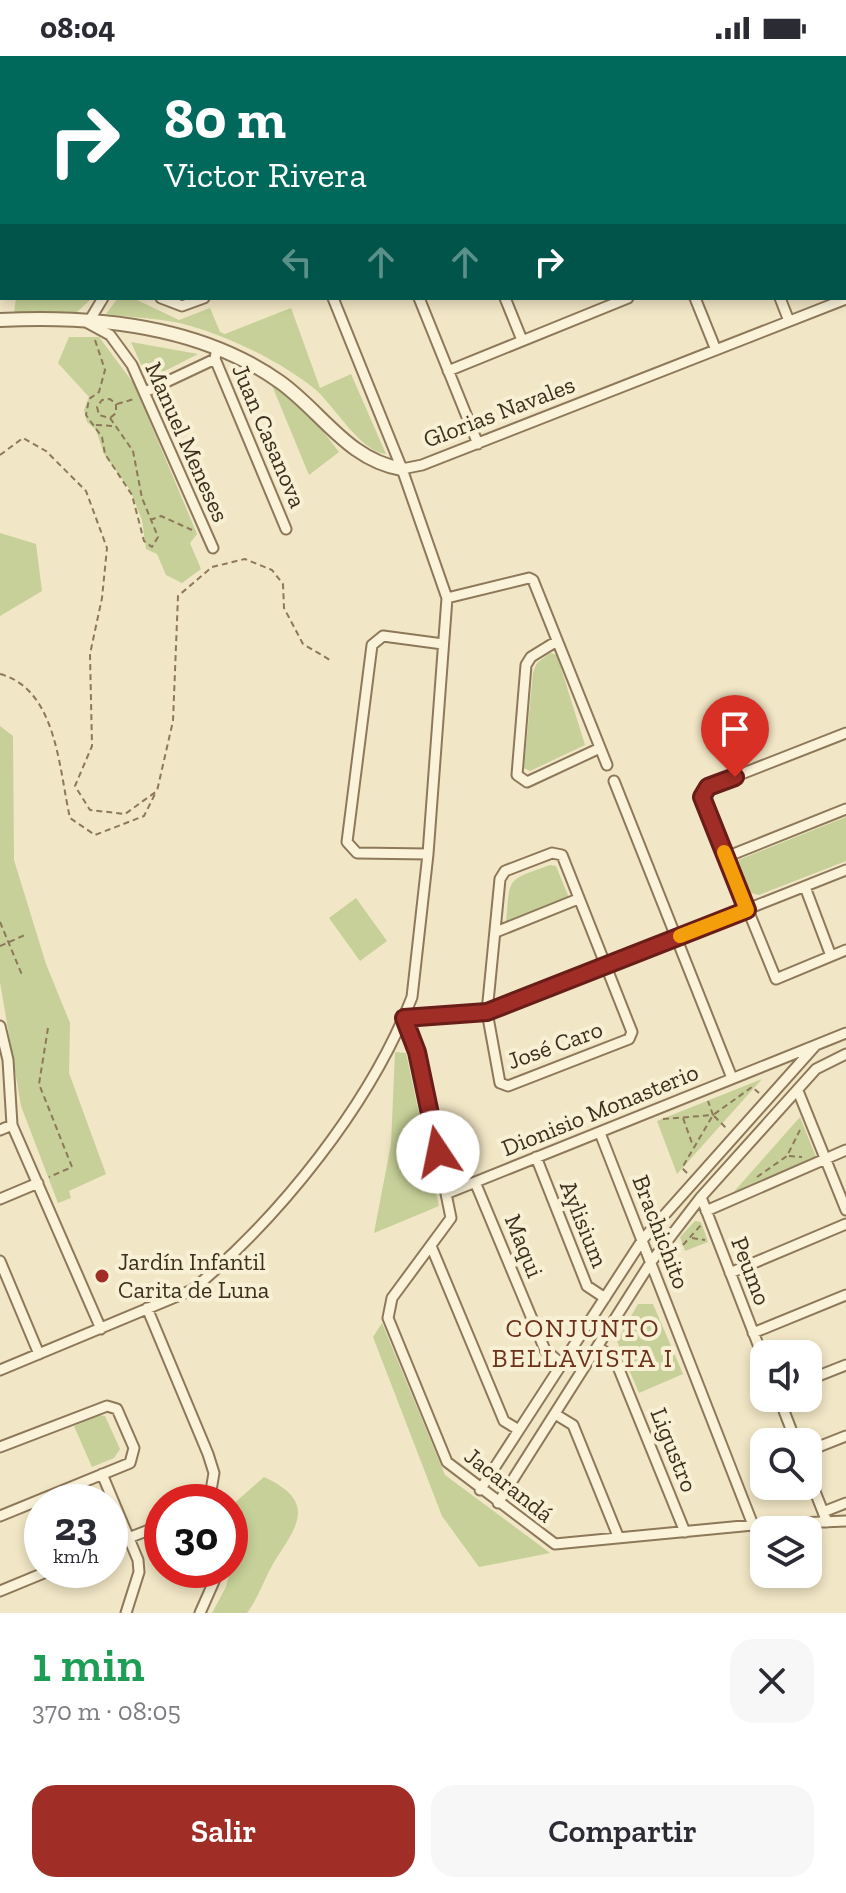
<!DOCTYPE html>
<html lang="es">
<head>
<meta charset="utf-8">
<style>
	:root { --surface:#fff; --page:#f7f7f7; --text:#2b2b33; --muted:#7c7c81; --accent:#a02d26 }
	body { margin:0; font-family:"Zilla Slab",serif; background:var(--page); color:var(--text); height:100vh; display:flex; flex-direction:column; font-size:30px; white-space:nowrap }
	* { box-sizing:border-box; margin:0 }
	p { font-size:26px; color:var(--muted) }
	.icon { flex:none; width:44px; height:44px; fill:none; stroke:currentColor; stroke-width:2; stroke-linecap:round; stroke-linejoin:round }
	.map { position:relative; height:1557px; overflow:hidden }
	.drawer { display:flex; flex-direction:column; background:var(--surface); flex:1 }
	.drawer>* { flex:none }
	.top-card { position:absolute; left:0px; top:0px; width:846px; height:244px; box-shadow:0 4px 12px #0003; background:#00695c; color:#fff; overflow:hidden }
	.buttons { position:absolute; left:750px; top:1284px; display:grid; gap:16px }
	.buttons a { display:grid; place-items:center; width:72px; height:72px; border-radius:16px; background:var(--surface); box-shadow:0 4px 12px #0003; font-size:40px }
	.speed { position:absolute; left:24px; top:1428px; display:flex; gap:16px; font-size:40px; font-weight:700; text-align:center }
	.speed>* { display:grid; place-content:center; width:104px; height:104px; border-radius:50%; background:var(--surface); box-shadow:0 4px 12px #0003; line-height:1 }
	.speed small { font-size:20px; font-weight:400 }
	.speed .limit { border:12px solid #d22; background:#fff; color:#111 }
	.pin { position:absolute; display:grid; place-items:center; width:68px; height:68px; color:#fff; margin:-82px -34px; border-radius:50% 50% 50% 0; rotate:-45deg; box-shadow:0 0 8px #0007 }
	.pin .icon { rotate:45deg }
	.me { position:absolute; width:88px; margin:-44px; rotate:349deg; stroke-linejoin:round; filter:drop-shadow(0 0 6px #0008) }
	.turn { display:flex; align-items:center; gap:28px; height:168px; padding:0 32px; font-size:36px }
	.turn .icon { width:104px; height:104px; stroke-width:2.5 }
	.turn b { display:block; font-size:56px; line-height:68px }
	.lanes { display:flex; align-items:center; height:76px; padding:0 32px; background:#0003; justify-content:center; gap:40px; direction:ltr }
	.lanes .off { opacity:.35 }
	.round { display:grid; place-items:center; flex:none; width:84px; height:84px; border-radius:24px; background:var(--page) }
	.overview { display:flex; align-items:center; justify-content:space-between; height:136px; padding:0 32px }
	h1 { font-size:48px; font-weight:600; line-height:60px; color:#1e9e55 }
	.primary-button { display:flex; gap:16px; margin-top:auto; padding:16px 32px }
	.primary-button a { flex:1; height:92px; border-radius:24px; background:var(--accent); color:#fff; font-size:32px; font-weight:600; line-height:92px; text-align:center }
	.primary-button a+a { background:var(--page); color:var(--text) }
	.status { display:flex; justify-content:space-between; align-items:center; height:56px; padding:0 40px; background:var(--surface); direction:ltr }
	.status svg { height:22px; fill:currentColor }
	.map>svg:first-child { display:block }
</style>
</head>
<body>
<div class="status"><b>08:04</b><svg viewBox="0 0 49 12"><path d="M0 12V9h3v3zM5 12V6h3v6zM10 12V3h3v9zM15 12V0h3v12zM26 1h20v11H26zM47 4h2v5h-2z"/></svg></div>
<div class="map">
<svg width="846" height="1557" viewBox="0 0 846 1557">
	<rect width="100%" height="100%" fill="#f1e6c5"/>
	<path fill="#c6d098" d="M 16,242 L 92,242 L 77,256 L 14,257 Z
		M 118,242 L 133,242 L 179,264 L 210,252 L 220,276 L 225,278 L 291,252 L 320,332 L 351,318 L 386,398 C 362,397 334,350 316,334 C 283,307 232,282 191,270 C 163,262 135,262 106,258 Z
		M 69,281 L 99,281 L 134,328 L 197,478 L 190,487 L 201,513 L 182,527 L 166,519 L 157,498 L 146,493 L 142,464 L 130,434 L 104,398 L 96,374 L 87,366 L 84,354 L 89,341 L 58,307 Z
		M 131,286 L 198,298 L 151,322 L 146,320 Z
		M 271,327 L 312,361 L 339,396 L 309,419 Z
		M 0,477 L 36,488 L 42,535 L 0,560 Z
		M 550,597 L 557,599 L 585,689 L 530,715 L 524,712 L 533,616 L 537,607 Z
		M 0,670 L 13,680 L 14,804 L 46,908 L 70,967 L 69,1017 L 106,1118 L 69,1135 L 71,1142 L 58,1147 L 21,1050 L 0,926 Z
		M 846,761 L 846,805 L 759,839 L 751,837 L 738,804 Z
		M 550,809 L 556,810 L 569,842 L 506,867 C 510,820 506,825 550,809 Z
		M 356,842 L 387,885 L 360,905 L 329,862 Z
		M 395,996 L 406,997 L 439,1150 L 374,1177 L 391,1088 Z
		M 762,1023 L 677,1118 L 657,1065 Z
		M 800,1061 L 816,1101 L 731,1139 Z
		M 695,1165 L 701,1166 L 708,1186 L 685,1195 L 680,1181 Z
		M 638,1248 L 653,1248 L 683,1318 L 639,1337 L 617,1285 Z
		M 382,1267 L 445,1419 L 550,1497 L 479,1511 L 442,1460 L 373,1281 Z
		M 98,1359 L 105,1360 L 120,1393 L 114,1402 L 92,1411 L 74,1370 Z
		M 264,1421 C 318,1446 297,1470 274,1506 C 264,1523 259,1541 247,1557 L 212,1557 L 226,1531 L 234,1496 L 230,1451 Z"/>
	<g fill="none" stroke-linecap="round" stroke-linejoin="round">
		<defs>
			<path id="minor" d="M 686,0 L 687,2
				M 845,0 L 846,1
				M 598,2 L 603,0
				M 808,2 L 813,0
				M 844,158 L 846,158
				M 103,242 L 88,267 L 110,279 L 132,309 L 213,492
				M 161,242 L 182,250 L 204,242
				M 419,242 L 478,388
				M 505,242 L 522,284
				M 695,242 L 716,294
				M 780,242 L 789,265
				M 217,291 L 215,303 L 286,473
				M 448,315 L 628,242
				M 145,336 L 215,303
				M 402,413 L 422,409 L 846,243
				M 447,542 L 529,522 L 533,524 L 607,709
				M 557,585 L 531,601 L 526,609 L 517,719 L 527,726 L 600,692
				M 846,677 L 708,731 L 702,741 L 776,923 L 846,894
				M 614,725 L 732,1022
				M 552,797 L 562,799 L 632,976 L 629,983 L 508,1030 L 500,1027 L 487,956 L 500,823 L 505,815 Z
				M 428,798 L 357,797 L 347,786 L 372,589 L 383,580 L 443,588
				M 726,801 L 846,753
				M 846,814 L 487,956 L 404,962 L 417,996 L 451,1162 L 392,1242 L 388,1262 L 447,1406 L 555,1488 L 753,1469 L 846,1465
				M 805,831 L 831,900
				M 496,876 L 578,843
				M 0,970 L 8,1004 L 12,1069 L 101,1273
				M 798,1035 L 846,1154
				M 0,1074 L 12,1069
				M 600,1077 L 753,1469
				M 536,1101 L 587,1230 L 605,1242
				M 475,1126 L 545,1294 L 562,1308
				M 448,1137 L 846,977
				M 701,1141 L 764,1304
				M 0,1143 L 38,1127
				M 706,1155 L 846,1094
				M 431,1190 L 504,1365 L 519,1374
				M 0,1205 L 39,1298
				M 730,1217 L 846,1168
				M 147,1252 L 208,1398 L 214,1417 L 209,1446
				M 753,1277 L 846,1239
				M 597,1291 L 614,1301 L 685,1476
				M 0,1314 L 192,1234 C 280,1161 370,1049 412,941 L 428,798 L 447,542 L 402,413 L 333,242
				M 808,1324 L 846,1309
				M 779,1342 L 796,1386
				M 555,1358 L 573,1369 L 618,1480
				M 0,1391 L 107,1350 L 117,1353 L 134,1392 L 130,1407 L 0,1460
				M 808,1395 L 846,1380
				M 102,1418 L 138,1504 L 139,1516 L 126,1557
				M 808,1418 L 827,1466
				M 480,1434 L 643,1183 L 816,989
				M 498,1447 L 651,1206 L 701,1141 L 816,1013 L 846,998
				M 823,1456 L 846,1447
				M 110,1489 L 162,1469
				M 0,1535 L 51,1514
				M 200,1557 L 219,1514"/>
			<path id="tertiary" d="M 0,264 C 96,259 200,269 280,326 C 322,356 348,404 402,413"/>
		</defs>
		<use href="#minor" stroke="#8d785a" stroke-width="13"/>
		<use href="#tertiary" stroke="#8d785a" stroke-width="16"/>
		<path stroke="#8d785a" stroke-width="2" stroke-dasharray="6 4" stroke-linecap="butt" d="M 496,2 L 506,0
			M 95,284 L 105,314 L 99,336 L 89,343 L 86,359 L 102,381 L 105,398 L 132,439 L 144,485 L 152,491 L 158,481 L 142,442 L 133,395 L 110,362 L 99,359 L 97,351 L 102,344 L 110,343 L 116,348 L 116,357 L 110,362
			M 117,348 L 134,343
			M 96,369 L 113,370
			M 0,399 L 23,382 L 46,395 L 86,435 L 107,492 L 102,542 L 90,598 L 92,690 L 75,730 L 90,754 L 125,758 L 157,735 L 173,665 L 178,540 L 212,511 L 245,503 L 272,514 L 283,528 L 284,552 L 303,588 L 330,604
			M 150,464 L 161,460 L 192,474
			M 0,618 C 57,633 59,714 70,762 L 95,779 L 144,760 L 156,736
			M 0,866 L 22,919
			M 0,890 L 25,879
			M 48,972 L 39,1028 L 72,1111 L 49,1121
			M 714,1060 L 726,1072
			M 683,1062 L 693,1090
			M 663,1063 L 713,1059 L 708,1045
			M 789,1100 L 802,1101
			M 687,1117 L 682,1112 L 713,1059 L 752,1031 L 759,1037
			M 757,1121 L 787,1100 L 800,1074
			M 692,1182 L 705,1184
			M 683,1189 L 701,1169"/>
		<use href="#minor" stroke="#fbf3d9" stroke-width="9"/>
		<use href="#tertiary" stroke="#fbf3d9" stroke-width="12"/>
	</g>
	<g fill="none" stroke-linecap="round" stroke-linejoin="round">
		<defs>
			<path id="route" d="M 438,1096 L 417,996 L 404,962 L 487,956 L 747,854 L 702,741 L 708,731 L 735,721"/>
		</defs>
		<use href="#route" stroke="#681d19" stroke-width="20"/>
		<use href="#route" stroke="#a02d26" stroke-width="14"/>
		<path stroke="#f59e0b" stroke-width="14" d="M 680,880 L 747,854 L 724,796"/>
	</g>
	<circle fill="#a02d26" stroke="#f8f0d5" stroke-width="3" cx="102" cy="1220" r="8"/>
	<g text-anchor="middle" stroke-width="8" stroke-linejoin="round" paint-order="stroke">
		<g font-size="24" fill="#3c2f1e" stroke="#f8f0d5">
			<text transform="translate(499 356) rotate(-21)" y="8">Glorias Navales</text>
			<text transform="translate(269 380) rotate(67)" y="8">Juan Casanova</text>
			<text transform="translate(187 386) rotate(66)" y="8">Manuel Meneses</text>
			<text transform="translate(555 989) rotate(-20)" y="8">José Caro</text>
			<text transform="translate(600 1054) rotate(-22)" y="8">Dionisio Monasterio</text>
			<text transform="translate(584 1168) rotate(68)" y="8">Aylisium</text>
			<text transform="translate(661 1176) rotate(69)" y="8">Brachichito</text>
			<text transform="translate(524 1190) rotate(68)" y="8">Maqui</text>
			<text transform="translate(751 1215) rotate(69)" y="8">Peumo</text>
			<text transform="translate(674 1394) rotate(68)" y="8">Ligustro</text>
			<text transform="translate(509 1429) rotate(38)" y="8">Jacarandá</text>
		</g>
		<g font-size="24" fill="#3c2f1e" stroke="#f8f0d5" text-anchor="start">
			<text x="118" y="1214">Jardín Infantil<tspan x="118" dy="28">Carita de Luna</tspan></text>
		</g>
		<g font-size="26" letter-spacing="2" fill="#6b311b" stroke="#f8f0d5">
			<text x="583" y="1281">CONJUNTO<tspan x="583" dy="30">BELLAVISTA I</tspan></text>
		</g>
	</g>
</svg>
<div class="buttons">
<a><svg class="icon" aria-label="sound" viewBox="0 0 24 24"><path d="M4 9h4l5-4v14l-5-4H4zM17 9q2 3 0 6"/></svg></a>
<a><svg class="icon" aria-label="search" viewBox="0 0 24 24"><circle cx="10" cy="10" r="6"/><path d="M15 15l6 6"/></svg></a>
<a><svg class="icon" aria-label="layers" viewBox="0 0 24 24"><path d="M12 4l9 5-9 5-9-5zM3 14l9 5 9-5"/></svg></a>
</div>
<div class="speed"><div>23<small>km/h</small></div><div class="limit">30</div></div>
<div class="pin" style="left:735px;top:721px;background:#d93025"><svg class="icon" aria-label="arrive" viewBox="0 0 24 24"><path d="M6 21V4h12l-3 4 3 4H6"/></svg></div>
<svg class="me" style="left:438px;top:1096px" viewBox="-20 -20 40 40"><circle r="19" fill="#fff"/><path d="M0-13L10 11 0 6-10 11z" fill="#a02d26"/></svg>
<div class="top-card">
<div class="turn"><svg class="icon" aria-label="right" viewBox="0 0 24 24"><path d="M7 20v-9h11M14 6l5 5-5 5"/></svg><div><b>80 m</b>Victor Rivera</div></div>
<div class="lanes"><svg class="icon off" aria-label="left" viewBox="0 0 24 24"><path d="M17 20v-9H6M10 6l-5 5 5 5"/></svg><svg class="icon off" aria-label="ahead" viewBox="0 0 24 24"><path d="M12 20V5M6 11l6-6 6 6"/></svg><svg class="icon off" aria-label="ahead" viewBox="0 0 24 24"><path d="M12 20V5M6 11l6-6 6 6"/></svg><svg class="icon" aria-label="right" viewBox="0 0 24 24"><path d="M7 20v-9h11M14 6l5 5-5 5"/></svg></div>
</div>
</div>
<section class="drawer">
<div class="overview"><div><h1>1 min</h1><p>370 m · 08:05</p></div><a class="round"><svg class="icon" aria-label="close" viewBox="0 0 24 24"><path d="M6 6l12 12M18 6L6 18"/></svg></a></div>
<div class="primary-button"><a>Salir</a><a>Compartir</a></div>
</section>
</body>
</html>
